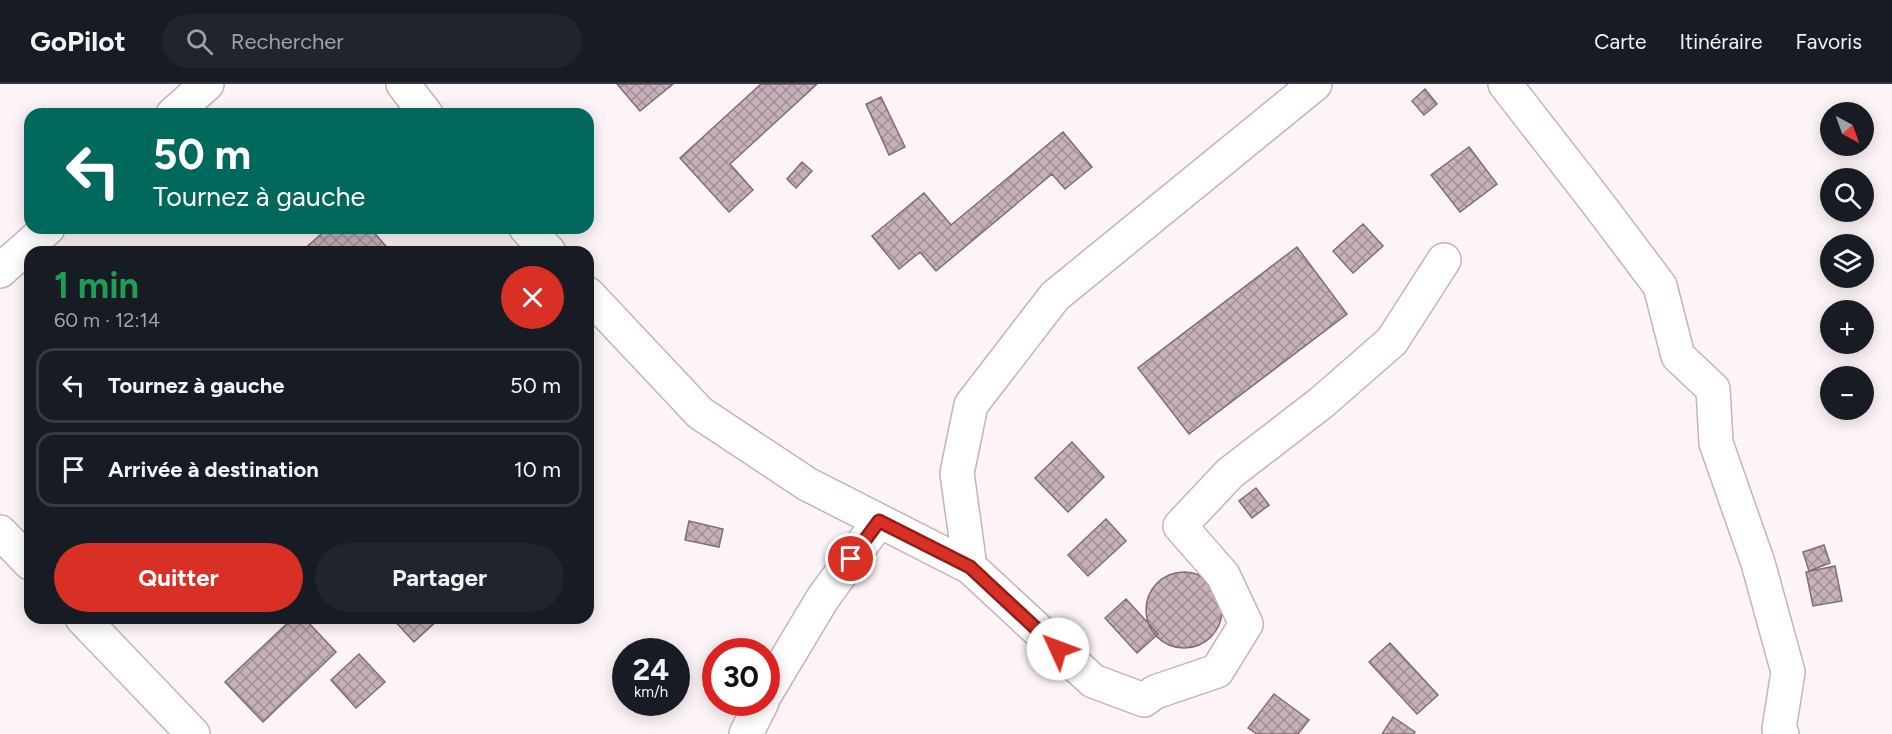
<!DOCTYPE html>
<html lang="fr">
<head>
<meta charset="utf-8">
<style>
	:root { --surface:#171b24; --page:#20242c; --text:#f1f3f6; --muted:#9ea1a6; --line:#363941; --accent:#d93025 }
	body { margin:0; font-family:Figtree,sans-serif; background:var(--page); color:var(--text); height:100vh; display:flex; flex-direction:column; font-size:22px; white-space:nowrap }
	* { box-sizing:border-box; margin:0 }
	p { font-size:20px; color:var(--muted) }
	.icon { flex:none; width:33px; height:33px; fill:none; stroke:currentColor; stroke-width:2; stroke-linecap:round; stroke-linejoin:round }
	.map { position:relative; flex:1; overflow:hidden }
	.drawer { position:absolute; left:24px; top:162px; width:570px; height:378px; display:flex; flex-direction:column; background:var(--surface); border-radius:18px; box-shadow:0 3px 15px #0003 }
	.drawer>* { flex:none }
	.hud { position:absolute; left:24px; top:24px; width:570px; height:126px; border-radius:18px; box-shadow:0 3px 15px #0003; background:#00695c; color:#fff; overflow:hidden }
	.needle { width:39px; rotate:139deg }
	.controls { position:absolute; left:1820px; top:18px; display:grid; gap:12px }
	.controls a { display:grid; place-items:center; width:54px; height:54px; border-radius:50%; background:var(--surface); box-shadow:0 3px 15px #0003; font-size:30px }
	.speed { position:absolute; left:612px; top:554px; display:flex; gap:12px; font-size:30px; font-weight:700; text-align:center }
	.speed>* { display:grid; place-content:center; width:78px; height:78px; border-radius:50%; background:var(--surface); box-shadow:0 3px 15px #0003; line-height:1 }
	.speed small { font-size:15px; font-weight:400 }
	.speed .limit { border:9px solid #d22; background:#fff; color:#111 }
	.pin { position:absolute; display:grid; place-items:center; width:51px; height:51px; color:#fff; margin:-26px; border:3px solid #fff; border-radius:50%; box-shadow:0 2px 6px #0007 }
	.me { position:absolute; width:66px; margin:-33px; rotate:313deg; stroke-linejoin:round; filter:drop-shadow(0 0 4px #0008) }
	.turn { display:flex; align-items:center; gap:21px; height:126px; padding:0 30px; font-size:27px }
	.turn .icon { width:78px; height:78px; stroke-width:2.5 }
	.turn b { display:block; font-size:42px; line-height:51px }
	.round { display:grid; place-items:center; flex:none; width:63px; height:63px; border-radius:32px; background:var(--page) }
	.overview { display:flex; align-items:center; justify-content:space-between; height:102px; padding:0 30px }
	h1 { font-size:36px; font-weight:700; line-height:45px; color:#1e9e55 }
	.action { display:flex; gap:12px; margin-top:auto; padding:12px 30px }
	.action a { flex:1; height:69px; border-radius:36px; background:var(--accent); color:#fff; font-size:24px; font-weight:700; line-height:69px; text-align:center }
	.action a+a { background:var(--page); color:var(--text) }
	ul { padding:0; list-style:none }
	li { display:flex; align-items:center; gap:18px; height:75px; margin:0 12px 9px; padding:0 18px; border:3px solid var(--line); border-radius:18px }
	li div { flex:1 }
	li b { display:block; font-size:22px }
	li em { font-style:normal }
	header { display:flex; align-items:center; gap:36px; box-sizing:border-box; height:84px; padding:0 30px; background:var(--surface); border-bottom:2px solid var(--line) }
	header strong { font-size:28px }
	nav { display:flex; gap:33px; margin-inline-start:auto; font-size:21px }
	.search { width:420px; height:54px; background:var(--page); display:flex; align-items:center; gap:15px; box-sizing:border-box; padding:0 21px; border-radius:33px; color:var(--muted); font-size:22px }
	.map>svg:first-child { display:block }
</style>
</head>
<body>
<header>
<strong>GoPilot</strong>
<div class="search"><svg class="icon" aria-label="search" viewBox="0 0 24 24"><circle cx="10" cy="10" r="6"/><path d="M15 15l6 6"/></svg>Rechercher</div>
<nav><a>Carte</a><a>Itinéraire</a><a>Favoris</a></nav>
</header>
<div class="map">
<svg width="1892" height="650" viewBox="0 0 1892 650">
	<defs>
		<pattern id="building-cross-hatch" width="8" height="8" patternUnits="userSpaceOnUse" patternTransform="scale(1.5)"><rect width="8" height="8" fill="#c7b0b9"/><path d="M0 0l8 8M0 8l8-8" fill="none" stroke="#a18f96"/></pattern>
	</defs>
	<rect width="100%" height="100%" fill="#fdf4f7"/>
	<path fill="url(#building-cross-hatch)" stroke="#816d75" stroke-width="1.5" d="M 617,0 L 673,0 L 640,27 Z
		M 761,0 L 817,0 L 730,80 L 753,106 L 729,128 L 680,74 Z
		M 1425,5 L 1437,20 L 1424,31 L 1412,17 Z
		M 881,13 L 905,63 L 889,71 L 866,20 Z
		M 1063,48 L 1092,83 L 1065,105 L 1052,90 L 936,187 L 920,168 L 899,185 L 872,152 L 924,109 L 951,141 Z
		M 1469,63 L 1497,100 L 1460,128 L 1431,91 Z
		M 802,78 L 812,87 L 796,104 L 787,95 Z
		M 1363,140 L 1383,162 L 1353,189 L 1333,167 Z
		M 328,144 L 370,144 L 391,168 L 301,168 Z
		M 1297,163 L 1347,230 L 1189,350 L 1138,284 Z
		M 1072,358 L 1104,393 L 1068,428 L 1035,394 Z
		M 1256,404 L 1269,421 L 1252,434 L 1239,417 Z
		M 1106,435 L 1126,457 L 1088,492 L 1068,471 Z
		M 689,437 L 723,445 L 719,463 L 685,456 Z
		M 1824,461 L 1830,479 L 1809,487 L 1803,468 Z
		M 1835,482 L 1842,517 L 1813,522 L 1806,488 Z
		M1146 526a38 38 0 1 1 76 0a38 38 0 1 1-76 0Z
		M 1126,515 L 1158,550 L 1137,569 L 1105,534 Z
		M 293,534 L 304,534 L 336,568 L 263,638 L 225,598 Z
		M 392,534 L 440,534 L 414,558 Z
		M 1390,559 L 1438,611 L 1417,630 L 1369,578 Z
		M 359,570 L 385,598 L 356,624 L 331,596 Z
		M 1274,610 L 1309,636 L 1298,650 L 1257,650 L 1248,644 Z
		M 1393,633 L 1415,648 L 1414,650 L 1382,650 Z"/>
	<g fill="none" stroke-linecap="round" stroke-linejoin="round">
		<defs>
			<path id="minor" d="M 403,0 L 426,30
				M 1505,0 L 1596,117 L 1660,202 L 1678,272 L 1713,305 L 1716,359 L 1758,479 L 1788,588 L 1779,645 L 1782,650
				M 173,30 L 207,0
				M 526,144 L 549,168
				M 0,187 L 48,144
				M 588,210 L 700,329 L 807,400 L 970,483 L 1093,597 L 1144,616 L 1155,608 L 1217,587 L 1246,540 L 1223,491 L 1180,442 L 1230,389 L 1321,319 L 1392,257 L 1444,176
				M 0,448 L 30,479
				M 970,483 L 957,389 L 971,321 L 1055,212 L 1315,0
				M 82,534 L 193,650
				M 766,609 L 823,514 L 879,437
				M 746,650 L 762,618"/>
		</defs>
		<use href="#minor" stroke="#c8b1ba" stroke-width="36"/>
		<use href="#minor" stroke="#fff" stroke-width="33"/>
	</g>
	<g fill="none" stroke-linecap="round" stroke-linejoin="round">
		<defs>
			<path id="route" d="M 851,475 L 879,437 L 970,483 L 1058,565"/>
		</defs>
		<use href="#route" stroke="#8d1f18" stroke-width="15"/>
		<use href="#route" stroke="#d93025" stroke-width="10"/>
	</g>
</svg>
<div class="controls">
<a><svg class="needle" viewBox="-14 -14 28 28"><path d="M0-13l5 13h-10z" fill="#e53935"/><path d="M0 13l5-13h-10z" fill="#9ea1a6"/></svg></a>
<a><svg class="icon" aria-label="search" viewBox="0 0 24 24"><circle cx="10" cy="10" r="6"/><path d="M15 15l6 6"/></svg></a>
<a><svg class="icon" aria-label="layers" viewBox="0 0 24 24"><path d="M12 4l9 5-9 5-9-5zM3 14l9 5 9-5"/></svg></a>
<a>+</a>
<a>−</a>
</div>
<div class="speed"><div>24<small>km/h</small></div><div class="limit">30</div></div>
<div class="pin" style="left:851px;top:475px;background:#d93025"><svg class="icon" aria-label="arrive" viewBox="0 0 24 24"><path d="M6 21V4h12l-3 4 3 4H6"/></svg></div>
<svg class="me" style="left:1058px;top:565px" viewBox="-20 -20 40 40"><circle r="19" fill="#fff"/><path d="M0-13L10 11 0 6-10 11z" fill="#d93025"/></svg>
<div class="hud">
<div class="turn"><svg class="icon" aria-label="left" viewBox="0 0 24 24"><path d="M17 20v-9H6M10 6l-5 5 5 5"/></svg><div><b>50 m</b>Tournez à gauche</div></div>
</div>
<section class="drawer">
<div class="overview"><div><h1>1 min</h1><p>60 m · 12:14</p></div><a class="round" style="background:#d93025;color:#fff"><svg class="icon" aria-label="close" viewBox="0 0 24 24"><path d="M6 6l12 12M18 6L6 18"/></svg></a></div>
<ul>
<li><svg class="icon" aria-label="left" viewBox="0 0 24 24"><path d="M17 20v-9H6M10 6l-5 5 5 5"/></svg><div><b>Tournez à gauche</b></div><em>50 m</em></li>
<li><svg class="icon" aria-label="arrive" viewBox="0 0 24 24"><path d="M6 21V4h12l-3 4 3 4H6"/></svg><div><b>Arrivée à destination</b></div><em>10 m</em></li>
</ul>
<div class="action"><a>Quitter</a><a>Partager</a></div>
</section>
</div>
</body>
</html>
